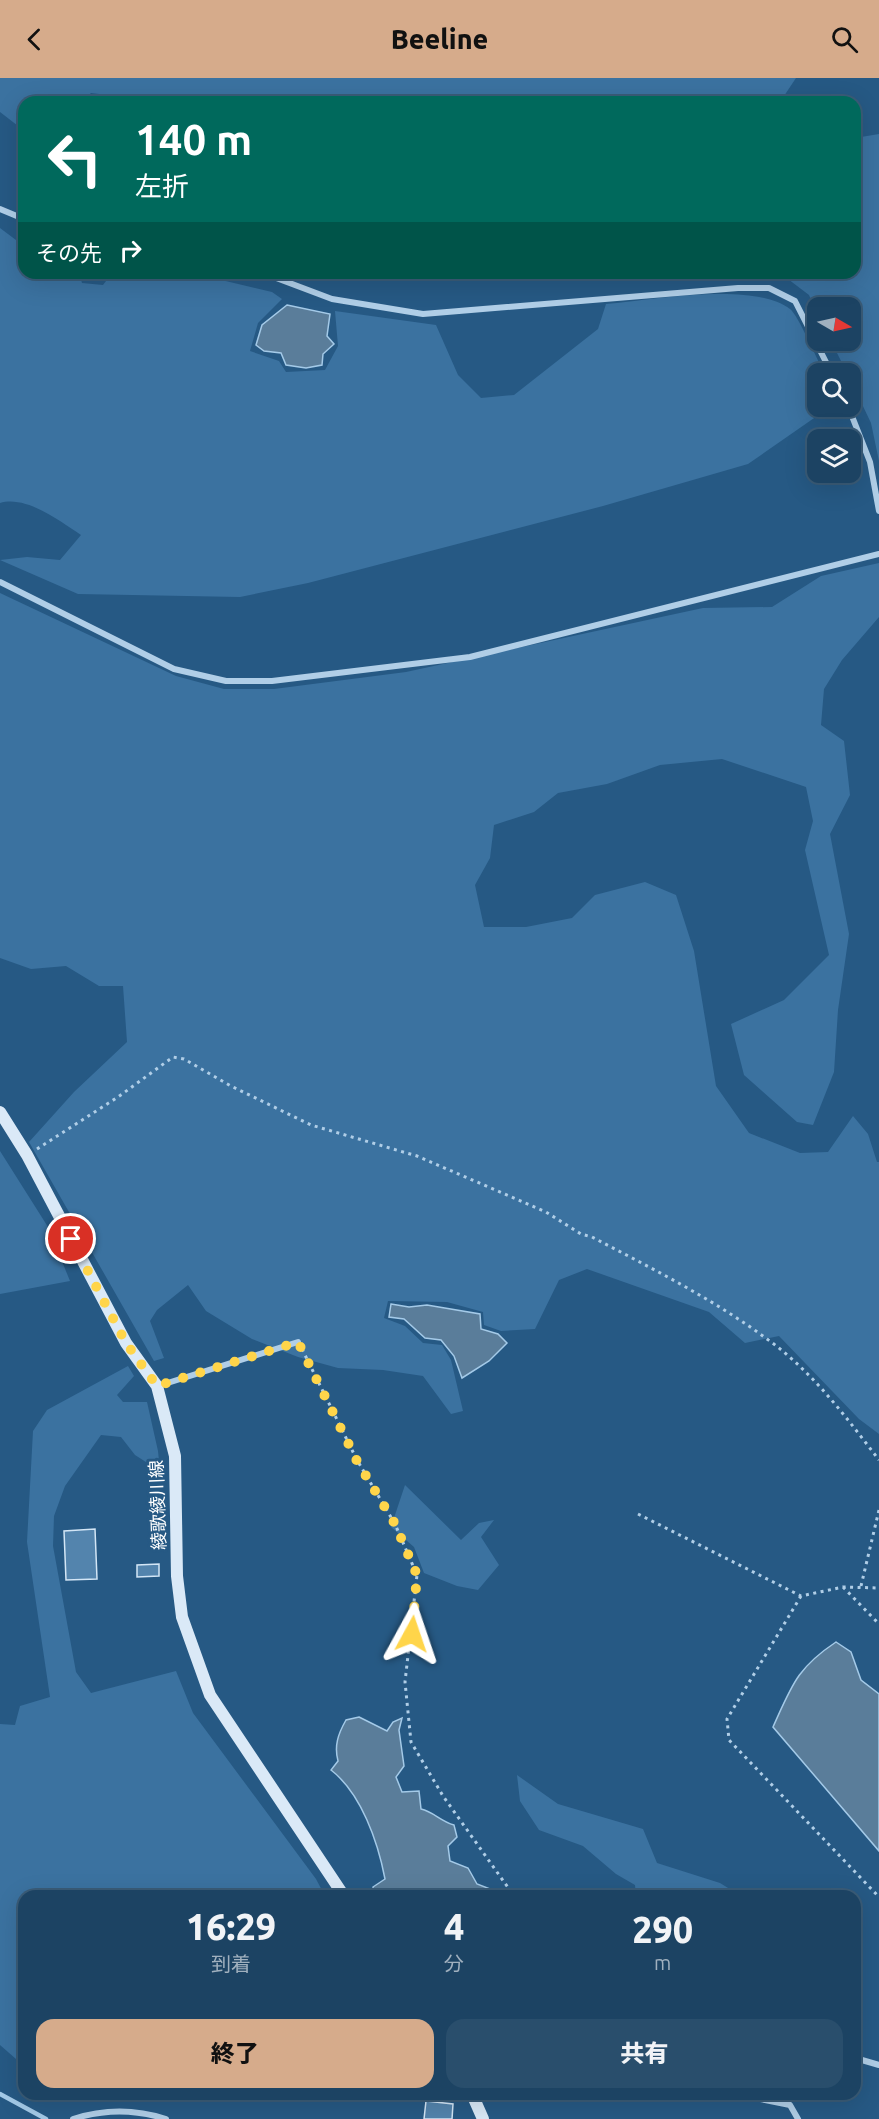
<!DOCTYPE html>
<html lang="ja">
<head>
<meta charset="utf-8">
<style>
	:root { --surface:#1c4363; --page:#294e6c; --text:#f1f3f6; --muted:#a0b0be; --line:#3a5c78; --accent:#d6ab8b }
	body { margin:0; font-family:Ubuntu,"Noto Sans JP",sans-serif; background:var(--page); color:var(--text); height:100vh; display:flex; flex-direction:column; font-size:22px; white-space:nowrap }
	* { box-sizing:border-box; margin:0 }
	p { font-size:20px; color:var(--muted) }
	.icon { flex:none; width:33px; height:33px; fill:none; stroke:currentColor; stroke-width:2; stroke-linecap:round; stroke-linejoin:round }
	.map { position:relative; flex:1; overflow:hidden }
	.side { position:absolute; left:18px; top:1812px; width:843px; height:210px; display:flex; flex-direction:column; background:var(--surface); border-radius:18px; box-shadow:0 6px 24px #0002,0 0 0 2px var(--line) }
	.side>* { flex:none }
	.banner { position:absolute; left:18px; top:18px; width:843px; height:183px; border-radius:18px; box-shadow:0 6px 24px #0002,0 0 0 2px var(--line); background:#00695c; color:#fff; overflow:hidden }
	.needle { width:39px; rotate:99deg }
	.controls { position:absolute; left:807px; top:219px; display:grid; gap:12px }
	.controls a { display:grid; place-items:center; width:54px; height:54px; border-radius:12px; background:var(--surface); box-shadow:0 6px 24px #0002,0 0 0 2px var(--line); font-size:30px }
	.pin { position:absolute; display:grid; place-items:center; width:51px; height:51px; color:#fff; margin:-26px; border:3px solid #fff; border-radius:50%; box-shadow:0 2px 6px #0007 }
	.me { position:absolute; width:66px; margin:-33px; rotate:5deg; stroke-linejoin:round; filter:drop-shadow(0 0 4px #0008) }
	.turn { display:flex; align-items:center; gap:21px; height:126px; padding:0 18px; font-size:27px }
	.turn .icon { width:78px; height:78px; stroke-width:2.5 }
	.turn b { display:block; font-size:42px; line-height:51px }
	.then { display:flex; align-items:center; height:57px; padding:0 18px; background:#0003; gap:12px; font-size:22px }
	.eta { display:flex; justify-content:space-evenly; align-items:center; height:102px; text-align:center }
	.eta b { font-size:36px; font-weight:800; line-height:42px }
	.button { display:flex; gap:12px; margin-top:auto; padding:12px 18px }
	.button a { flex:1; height:69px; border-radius:18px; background:var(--accent); color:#111; font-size:24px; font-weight:800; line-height:69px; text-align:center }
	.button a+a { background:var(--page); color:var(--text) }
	header { display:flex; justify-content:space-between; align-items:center; height:78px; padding:0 18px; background:var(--accent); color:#111; font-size:27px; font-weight:800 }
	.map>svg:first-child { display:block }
</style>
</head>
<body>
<header><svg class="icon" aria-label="back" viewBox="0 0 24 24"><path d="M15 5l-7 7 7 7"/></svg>Beeline<svg class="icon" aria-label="search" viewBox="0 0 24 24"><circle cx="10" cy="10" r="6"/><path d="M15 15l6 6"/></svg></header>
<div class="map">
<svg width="879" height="2041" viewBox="0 0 879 2041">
	<rect width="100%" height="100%" fill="#265984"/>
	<path fill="#3b72a0" d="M 0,0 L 796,0 L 784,18 L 762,24 L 204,24 L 200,21 L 164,24 L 91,15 L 81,24 L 24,24 L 22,51 L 0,34 Z
		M 879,56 L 879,383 L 871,345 L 851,303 L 850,296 L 847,295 L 831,263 L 850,262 L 850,230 L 818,230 L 817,235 L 809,217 L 780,195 L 855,195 L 855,60 Z
		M 0,150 L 24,168 L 24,195 L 79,195 L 82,205 L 103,207 L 112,195 L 192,195 L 272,214 L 282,221 L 258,245 L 250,273 L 279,283 L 286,294 L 325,292 L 338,268 L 335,233 L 436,247 L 458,297 L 481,320 L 514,317 L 598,251 L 606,226 C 652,222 753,203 790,231 C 798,237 818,283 824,295 L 818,296 L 818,328 L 830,329 L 748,386 L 603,428 L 308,505 L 240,519 L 78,516 L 0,482 L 27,479 L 60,482 L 81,457 C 60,443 26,417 0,425 Z
		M 879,485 L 879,539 L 842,582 L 824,611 L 821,647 L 844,663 L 850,717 L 830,756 L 849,856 L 838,932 L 834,994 L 813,1047 L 797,1044 L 744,997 L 731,946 L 784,922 L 829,877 L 805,772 L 813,743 L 806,709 L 722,681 L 660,687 L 607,706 L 558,715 L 534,734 L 494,747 L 490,780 L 475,807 L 484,849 L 526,849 L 572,840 L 595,817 L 645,804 L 676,817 L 694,873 L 716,1008 L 749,1055 L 800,1075 L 828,1074 L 853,1038 L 868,1056 L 877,1084 L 879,1084 L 879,1356 L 859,1341 L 779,1258 L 745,1265 L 709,1234 L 587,1191 L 559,1202 L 535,1251 L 501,1253 L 484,1247 L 483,1234 L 447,1224 L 388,1223 L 384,1240 L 405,1248 L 423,1265 L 442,1267 L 451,1282 L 463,1333 L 451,1336 L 423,1298 L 383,1292 L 338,1290 L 298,1279 L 252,1261 L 206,1233 L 188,1207 L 157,1232 L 150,1243 L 164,1280 L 154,1283 L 29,1064 L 74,1014 L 127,964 L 123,908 L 99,908 L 66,888 L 31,891 L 0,880 L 0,515 L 176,598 L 224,611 L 274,611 L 406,594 L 703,530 L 772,529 L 821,498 Z
		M 0,1073 L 48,1149 L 70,1203 L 0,1216 Z
		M 128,1288 L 134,1298 L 117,1317 L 123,1324 L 147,1324 L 158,1373 L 160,1393 L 135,1377 L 121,1359 L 101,1357 L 65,1408 L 54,1438 L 53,1468 L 76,1594 L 91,1615 L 176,1593 L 193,1635 L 316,1801 L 325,1818 L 24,1818 L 24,1988 L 0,1967 L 0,1646 L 15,1647 L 20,1628 L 50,1619 L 27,1464 L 33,1353 L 47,1332 Z
		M 405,1407 L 461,1462 L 479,1445 L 494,1442 L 481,1459 L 499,1487 L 478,1512 L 457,1508 L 424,1495 L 414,1469 L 391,1449 Z
		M 517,1697 L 558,1726 L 643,1751 L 657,1785 L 720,1805 L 741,1818 L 636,1818 L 635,1807 L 616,1796 L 583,1768 L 539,1752 L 520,1723 Z"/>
	<path fill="#5a7d9a" stroke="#a4cae8" stroke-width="1.5" d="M 287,227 L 330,236 L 327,258 L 334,266 L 323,276 L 322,287 L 306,290 L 286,287 L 281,275 L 264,273 L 256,267 L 262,247 Z
		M 391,1226 L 409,1229 L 427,1227 L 480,1236 L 481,1251 L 498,1256 L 507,1265 L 489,1283 L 462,1300 L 454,1278 L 441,1262 L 425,1260 L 404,1241 L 389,1239 Z
		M 836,1564 L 851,1574 L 861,1602 L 879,1616 L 879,1773 L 773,1649 C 792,1607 797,1590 836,1564 Z
		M 359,1639 L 387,1653 L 393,1644 L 402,1640 L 399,1652 L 404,1688 L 396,1699 L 402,1714 L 419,1713 L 421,1731 C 434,1734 440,1743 454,1747 L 457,1759 L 448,1768 L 450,1783 L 468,1790 L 477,1806 L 508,1818 L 374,1818 L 373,1809 L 385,1801 C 378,1764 361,1715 331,1692 L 338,1683 C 334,1668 338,1656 346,1642 Z"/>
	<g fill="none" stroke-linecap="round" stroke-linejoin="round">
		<path stroke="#a4cae8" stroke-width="4.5" d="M 0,2016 L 46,2041"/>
	</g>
	<path fill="#5384ad" stroke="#d3e6f6" stroke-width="1.5" d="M 95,1451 L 97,1501 L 66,1502 L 64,1453 Z
		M 159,1486 L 159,1498 L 137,1499 L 137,1487 Z
		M 426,2023 L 453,2026 L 452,2041 L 424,2041 Z"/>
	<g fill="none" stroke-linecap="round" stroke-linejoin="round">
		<path stroke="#b0cee7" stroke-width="3" stroke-dasharray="3 4.5" stroke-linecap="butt" d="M 37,1071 L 118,1019 L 173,979 L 184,981 L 231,1008 L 311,1047 L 417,1078 L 546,1134 L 581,1156 L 592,1159 C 651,1190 713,1221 767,1261 C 812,1293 846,1339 879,1382
			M 302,1271 L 357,1382 L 395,1446 L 417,1497 L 405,1604 L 411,1664 L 443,1718 L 514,1818
			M 638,1436 L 801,1518 L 843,1509 L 879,1510
			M 861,1508 L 879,1432
			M 843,1509 L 879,1546
			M 801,1518 L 727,1641 L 729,1662 L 879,1819"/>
		<path stroke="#b0cee7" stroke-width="6" d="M 0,131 L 24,141
			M 263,195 L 332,221 L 423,236 L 738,210 L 769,210 L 795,223 L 832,296
			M 848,328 L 870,384 L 879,433
			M 0,504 L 174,591 L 226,603 L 272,603 L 470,579 L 879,476
			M 158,1308 L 298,1264
			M 855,1980 L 879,1987
			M 735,2016 L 790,2027 L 798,2041
			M 779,2016 L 789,2026
			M 73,2041 C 104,2031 135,2031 166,2041"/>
		<path stroke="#dae9f7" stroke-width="12" d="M 0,1034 L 27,1077 L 126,1265 L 157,1308 L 175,1378 L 177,1498 L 182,1539 L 210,1617 L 344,1818
			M 472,2016 L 483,2041"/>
	</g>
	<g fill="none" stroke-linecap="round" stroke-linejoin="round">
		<path stroke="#ffd54a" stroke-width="10" stroke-dasharray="0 18" d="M 71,1161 L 126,1265 L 157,1308 L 298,1264 L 357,1383 L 395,1446 L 417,1497 L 412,1556"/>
	</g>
	<g text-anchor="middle" stroke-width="6" stroke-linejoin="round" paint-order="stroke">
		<g font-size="18" fill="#fff" stroke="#265984">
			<text transform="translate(158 1427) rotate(-92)" y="6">綾歌綾川線</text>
		</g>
	</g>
</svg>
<div class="controls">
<a><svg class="needle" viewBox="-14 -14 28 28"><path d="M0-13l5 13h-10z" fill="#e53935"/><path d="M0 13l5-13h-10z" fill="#a0b0be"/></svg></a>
<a><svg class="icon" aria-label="search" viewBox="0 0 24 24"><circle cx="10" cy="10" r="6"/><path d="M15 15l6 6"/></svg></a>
<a><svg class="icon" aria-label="layers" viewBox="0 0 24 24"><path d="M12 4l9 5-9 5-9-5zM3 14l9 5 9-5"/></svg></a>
</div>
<div class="pin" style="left:71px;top:1161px;background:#d93025"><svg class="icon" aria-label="arrive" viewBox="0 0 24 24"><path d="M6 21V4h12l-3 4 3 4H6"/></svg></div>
<svg class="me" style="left:412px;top:1556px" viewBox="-20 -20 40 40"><path d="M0-17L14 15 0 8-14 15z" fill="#ffd54a" stroke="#fff" stroke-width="4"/></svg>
<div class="banner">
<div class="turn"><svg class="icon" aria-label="left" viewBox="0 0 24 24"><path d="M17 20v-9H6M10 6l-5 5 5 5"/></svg><div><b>140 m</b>左折</div></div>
<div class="then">その先<svg class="icon" aria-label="right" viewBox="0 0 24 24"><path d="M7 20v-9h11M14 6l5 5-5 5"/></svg></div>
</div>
<section class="side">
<div class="eta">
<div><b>16:29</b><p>到着</p></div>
<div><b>4</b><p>分</p></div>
<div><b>290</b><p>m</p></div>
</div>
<div class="button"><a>終了</a><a>共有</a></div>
</section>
</div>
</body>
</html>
